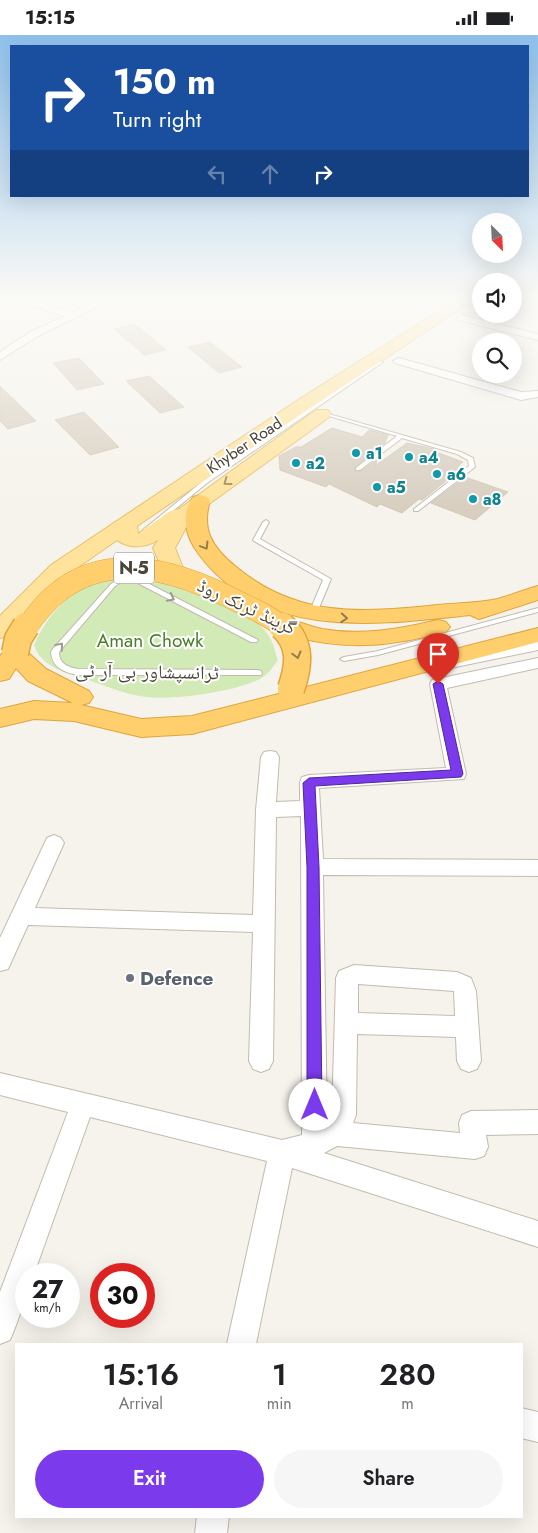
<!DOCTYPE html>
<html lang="en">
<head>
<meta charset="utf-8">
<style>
	:root { --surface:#fff; --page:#f6f6f6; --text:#202124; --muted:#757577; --accent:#7c3aed }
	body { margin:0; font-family:Jost,"Noto Naskh Arabic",sans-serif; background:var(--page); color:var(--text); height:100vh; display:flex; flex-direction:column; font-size:19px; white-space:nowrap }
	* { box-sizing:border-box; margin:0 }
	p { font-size:16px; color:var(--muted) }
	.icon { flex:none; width:28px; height:28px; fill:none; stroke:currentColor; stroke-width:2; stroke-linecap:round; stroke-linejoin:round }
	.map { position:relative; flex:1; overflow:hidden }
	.drawer { position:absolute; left:15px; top:1308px; width:508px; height:175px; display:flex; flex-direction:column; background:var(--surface); border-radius:0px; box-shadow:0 5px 20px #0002 }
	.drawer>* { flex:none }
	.banner { position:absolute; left:10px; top:10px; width:519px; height:152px; border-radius:0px; box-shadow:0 5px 20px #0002; background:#1a4fa0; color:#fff; overflow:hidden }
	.needle { width:32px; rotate:156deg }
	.fabs { position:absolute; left:472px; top:178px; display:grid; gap:10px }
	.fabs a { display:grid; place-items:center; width:50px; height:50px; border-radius:50%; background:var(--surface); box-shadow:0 5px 20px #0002; font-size:25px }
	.speed { position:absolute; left:15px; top:1228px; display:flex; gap:10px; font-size:25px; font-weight:700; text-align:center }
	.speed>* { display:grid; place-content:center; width:65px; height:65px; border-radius:50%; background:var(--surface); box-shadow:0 5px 20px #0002; line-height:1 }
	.speed small { font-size:12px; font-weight:400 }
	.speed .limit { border:8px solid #d22; background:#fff; color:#111 }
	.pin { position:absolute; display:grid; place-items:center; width:42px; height:42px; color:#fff; margin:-51px -21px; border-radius:50% 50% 50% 0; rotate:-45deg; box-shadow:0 0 5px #0007 }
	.pin .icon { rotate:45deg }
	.me { position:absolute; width:55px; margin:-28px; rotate:0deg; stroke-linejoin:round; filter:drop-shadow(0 0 4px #0008) }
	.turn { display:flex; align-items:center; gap:18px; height:105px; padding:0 20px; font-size:22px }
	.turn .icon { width:65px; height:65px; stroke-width:2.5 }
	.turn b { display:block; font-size:35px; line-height:42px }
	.lanes { display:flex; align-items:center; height:48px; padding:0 20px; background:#0003; justify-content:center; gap:25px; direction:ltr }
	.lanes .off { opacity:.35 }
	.eta { display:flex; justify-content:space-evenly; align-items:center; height:85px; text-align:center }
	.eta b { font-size:30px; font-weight:600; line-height:35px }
	.action { display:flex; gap:10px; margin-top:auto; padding:10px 20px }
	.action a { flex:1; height:58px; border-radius:30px; background:var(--accent); color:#fff; font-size:20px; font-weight:600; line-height:58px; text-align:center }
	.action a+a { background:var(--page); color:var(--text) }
	.status { display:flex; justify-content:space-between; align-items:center; height:35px; padding:0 25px; background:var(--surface); direction:ltr }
	.status svg { height:14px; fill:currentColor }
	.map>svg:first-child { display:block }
</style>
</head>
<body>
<div class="status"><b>15:15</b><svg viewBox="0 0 49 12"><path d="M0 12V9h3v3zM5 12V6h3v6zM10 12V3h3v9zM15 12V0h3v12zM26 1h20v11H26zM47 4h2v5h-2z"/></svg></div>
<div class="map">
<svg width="538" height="1498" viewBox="0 0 538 1498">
	<rect width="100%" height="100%" fill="#f6f3ec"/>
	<path fill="#d2eab5" d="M 131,543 C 170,549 250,566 270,603 C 274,609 275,618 278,625 C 273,632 268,640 260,644 C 234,657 169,667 140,661 C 122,658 103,650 85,644 C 66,638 40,631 34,610 C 55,565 82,545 131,543 Z"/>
	<path fill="#d8cfc1" stroke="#d3c7b4" d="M 135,289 L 166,315 L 144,320 L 114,294 Z
		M 210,307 L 242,332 L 219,338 L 188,312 Z
		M 79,323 L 104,349 L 77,355 L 53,328 Z
		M 149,341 L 184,372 L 160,378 L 126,346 Z
		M 0,351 L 36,386 L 8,394 L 0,386 Z
		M 84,377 L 119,412 L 90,420 L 55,385 Z
		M 332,393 L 362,402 L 369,395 L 388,400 L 385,408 L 355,432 L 356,437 L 361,436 L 378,424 L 375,431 L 407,408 L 438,415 L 436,417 L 463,427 L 459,430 L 462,433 L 422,465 L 419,464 L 402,478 L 380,469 L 377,472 L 329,449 L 326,452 L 280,435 L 279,421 L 296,412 L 301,412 Z
		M 465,442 L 508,457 L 475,485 L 431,468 Z"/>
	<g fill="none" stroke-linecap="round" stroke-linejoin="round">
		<defs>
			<path id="lane" d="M 378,326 L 383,327 L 207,448 L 147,497 L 143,497 L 143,495 L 203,446 Z
				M 322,377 L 461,417 L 473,423 L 475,432 L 418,476 L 414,476 L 414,474 L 469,431 L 468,425 L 457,419 L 402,403 L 360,435 L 356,435 L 356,433 L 397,401 L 322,379 Z
				M 266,485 L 269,487 L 260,504 L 331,544 L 316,580 L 310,580 L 309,578 L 323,545 L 254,506 L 253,505 L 263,487 Z
				M 128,538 L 258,605 L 257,607 L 251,607 L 128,543 L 115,551 L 59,617 C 59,629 68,632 78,634 L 258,635 L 261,636 L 262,638 L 261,640 L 78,640 C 64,637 52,633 51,617 L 52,615 L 111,549 Z
				M 538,573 L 538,577 L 378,620 L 344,626 L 340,624 L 344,622 L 378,616 Z"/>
			<path id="street" d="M 1,262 L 18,262 L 73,277 L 104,262 L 117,262 L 38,301 L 0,325 L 0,317 L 30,297 L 65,281 Z
				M 462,280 L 538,299 L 538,305 L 458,285 L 457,283 Z
				M 399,323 L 521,357 L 538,356 L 538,362 L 521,365 L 395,328 L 393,326 Z
				M 538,605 L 538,615 L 441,635 L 435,634 L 433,630 L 435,626 L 441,625 Z
				M 538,623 L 538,633 L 447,653 L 466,739 L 464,744 L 319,753 L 323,824 L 538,825 L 538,841 L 323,840 L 327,1090 L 332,1080 L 336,943 L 339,936 L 354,930 L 457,937 L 471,943 L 476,956 L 481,1026 L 477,1034 L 469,1037 L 461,1034 L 457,1026 L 456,1002 L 357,999 L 356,1080 L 353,1088 L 460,1098 L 459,1088 L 462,1080 L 471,1076 L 538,1075 L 538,1099 L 486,1100 L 488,1112 L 484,1121 L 475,1124 L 337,1111 L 324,1118 L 538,1186 L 538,1212 L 292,1133 L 256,1309 L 227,1309 L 267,1126 L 90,1082 L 34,1239 L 26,1239 C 26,1264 20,1282 10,1305 L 0,1309 L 0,1257 L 68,1077 L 0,1060 L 0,1038 L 282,1105 L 302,1100 L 301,781 L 276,782 L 273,1026 L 269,1034 L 261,1037 L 253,1034 L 249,1026 L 253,897 L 28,890 L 8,934 L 0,936 L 0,903 L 47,803 L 54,800 L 61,803 L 64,808 L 35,873 L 253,880 L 256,775 L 261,722 L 264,717 L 270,716 L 276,717 L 279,722 L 276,767 L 300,766 L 300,747 L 302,742 L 309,740 L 446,733 L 430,649 L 432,645 ZM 358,949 L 454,956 L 455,981 L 358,978 Z
				M 521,1373 L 538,1377 L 538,1407 L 521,1403 Z
				M 197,1481 L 229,1481 L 227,1498 L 195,1498 Z"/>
			<path id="primary" d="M 461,262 L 478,262 L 310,373 L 137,491 L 138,499 L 170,476 L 179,474 L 316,375 L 328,375 L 331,379 L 328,383 L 202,474 L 189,487 L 175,513 L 185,538 L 182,543 L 174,545 L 166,543 L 153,513 L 158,505 C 145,513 129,514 117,505 L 67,540 L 8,601 L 0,603 L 0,581 L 51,530 L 298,365 Z"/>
			<path id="highway" d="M 200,460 L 207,462 L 210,466 C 201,495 213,513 235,531 C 297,583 361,578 437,570 C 457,568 479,568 498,564 C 511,560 524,555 538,551 L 538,565 L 479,584 L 470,580 C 376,590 262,606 198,518 C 186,502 180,480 193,462 Z
				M 281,582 C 295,585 308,591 322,594 C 361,601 400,594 438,585 L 446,587 L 450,592 L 446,597 C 394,610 353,616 300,603 C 290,600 275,598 269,589 L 273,584 Z
				M 538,593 L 538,607 L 192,699 L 141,702 L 74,686 L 34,684 L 0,692 L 0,674 L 34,666 L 73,668 L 28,646 L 16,633 L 9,644 L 0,646 L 0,621 L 7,613 L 15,610 L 23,613 L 46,634 L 89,656 L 93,662 L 89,668 L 81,670 L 141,684 L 192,681 Z"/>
		</defs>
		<use href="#lane" stroke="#c2bbae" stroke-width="2"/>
		<use href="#street" stroke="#c2bbae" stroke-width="2"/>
		<use href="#primary" stroke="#e6c16a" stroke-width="2"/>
		<use href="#highway" stroke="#e0a43c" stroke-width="2"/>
		<use href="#lane" fill="#fff" fill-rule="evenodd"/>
		<use href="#street" fill="#fff" fill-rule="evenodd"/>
		<use href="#primary" fill="#ffe39c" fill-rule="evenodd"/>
		<use href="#highway" fill="#ffcf6e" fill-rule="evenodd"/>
		<defs>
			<path id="highway-bridge-far1" d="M 26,593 C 35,581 44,568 56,559 C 106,516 174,535 227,561 C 246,571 268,579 284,593"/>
			<path id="highway-bridge" d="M 282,591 C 302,609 299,631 291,654
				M 15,618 L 18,604 L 26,591"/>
		</defs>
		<use href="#highway-bridge-far1" stroke="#e0a43c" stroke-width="22" stroke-linecap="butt"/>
		<use href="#highway-bridge" stroke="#e0a43c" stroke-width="29" stroke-linecap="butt"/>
		<use href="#highway-bridge-far1" stroke="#ffcf6e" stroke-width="21"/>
		<use href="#highway-bridge" stroke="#ffcf6e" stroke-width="26"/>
	</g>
	<defs><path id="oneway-chevron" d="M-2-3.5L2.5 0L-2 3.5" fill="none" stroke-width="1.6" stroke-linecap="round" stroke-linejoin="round" transform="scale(1.25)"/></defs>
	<use stroke="#9c8c66" href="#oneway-chevron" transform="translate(227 447) rotate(144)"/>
	<g stroke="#937c4e">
		<use href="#oneway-chevron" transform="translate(205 511) rotate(59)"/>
		<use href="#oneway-chevron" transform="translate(344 583) rotate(4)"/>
		<use href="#oneway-chevron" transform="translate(297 620) rotate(75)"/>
	</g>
	<g stroke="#9c9892">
		<use href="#oneway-chevron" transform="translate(171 563) rotate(27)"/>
		<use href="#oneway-chevron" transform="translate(60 611) rotate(-50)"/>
	</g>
	<linearGradient id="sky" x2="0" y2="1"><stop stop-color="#8fc1ec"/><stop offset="0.56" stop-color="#fbfaf6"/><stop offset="1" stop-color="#fbfaf6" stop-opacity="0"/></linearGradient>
	<rect width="538" height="472" fill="url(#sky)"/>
	<path fill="#7c3aed" stroke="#51269a" d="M 438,646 L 443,649 L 463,739 L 461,742 L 315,751 L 319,832 L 322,1070 L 320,1075 L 315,1077 L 309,1075 L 307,1070 L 307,832 L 303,748 L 309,743 L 451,735 L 433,649 Z"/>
	<g fill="#0f9aa8" stroke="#fff" stroke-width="2">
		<circle cx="356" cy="418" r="5"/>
		<circle cx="409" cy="422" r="5"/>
		<circle cx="296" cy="428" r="5"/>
		<circle cx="437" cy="439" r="5"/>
		<circle cx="377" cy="452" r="5"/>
		<circle cx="473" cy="464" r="5"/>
	</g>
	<circle fill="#6b7280" stroke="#fff" stroke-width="2" cx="130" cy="943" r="5"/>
	<g text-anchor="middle" stroke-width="4" stroke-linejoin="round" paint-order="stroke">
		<g font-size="16" fill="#4b4439" stroke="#fff">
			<text transform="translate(244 410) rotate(-34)" y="6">Khyber Road</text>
		</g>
		<g font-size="16" font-weight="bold" fill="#0d838f" stroke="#fff" text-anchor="start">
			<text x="366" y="424">a1</text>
			<text x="419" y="428">a4</text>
			<text x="306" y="434">a2</text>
			<text x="447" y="445">a6</text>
			<text x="387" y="458">a5</text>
			<text x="483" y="470">a8</text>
		</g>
		<rect fill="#fff" stroke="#817c74" stroke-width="1" x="114" y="517.5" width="40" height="31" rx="4"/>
		<g font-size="18" font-weight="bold" fill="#4b4439">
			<text x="134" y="539">N-5</text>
		</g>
		<g font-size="19" fill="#4b4439" stroke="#fff">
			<text transform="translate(247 571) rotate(25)" y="7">گرینڈ ٹرنک روڈ</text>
			<text transform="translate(147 636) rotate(1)" y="7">ٹرانسپشاور بی آر ٹی</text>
		</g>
		<g font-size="19" fill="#4a7f2a" stroke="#fff">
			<text x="150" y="612">Aman Chowk</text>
		</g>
		<g font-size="19" font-weight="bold" fill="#5b616d" stroke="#fff" text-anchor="start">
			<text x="140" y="950">Defence</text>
		</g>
	</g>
</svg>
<div class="fabs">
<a><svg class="needle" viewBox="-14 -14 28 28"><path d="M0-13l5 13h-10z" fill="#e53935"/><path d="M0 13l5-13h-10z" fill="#757577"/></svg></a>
<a><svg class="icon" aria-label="sound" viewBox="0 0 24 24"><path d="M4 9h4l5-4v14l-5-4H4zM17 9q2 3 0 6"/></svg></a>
<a><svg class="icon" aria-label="search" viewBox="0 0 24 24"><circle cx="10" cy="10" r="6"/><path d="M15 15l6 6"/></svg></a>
</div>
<div class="speed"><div>27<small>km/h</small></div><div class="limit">30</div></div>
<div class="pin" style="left:438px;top:649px;background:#d93025"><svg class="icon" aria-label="arrive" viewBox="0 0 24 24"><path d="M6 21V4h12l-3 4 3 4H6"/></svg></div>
<svg class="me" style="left:315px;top:1070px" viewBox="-20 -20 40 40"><circle r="19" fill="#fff"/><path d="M0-13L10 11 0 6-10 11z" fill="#7c3aed"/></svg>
<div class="banner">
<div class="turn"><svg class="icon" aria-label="right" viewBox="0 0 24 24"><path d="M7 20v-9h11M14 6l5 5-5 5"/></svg><div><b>150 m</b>Turn right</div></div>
<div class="lanes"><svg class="icon off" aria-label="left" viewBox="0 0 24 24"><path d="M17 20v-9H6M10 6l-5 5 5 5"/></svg><svg class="icon off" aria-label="ahead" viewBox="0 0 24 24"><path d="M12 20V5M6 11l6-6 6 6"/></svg><svg class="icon" aria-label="right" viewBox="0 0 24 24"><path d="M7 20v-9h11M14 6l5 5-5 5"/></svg></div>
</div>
<section class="drawer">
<div class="eta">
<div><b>15:16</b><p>Arrival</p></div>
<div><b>1</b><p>min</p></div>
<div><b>280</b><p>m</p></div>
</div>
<div class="action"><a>Exit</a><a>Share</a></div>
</section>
</div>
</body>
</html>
